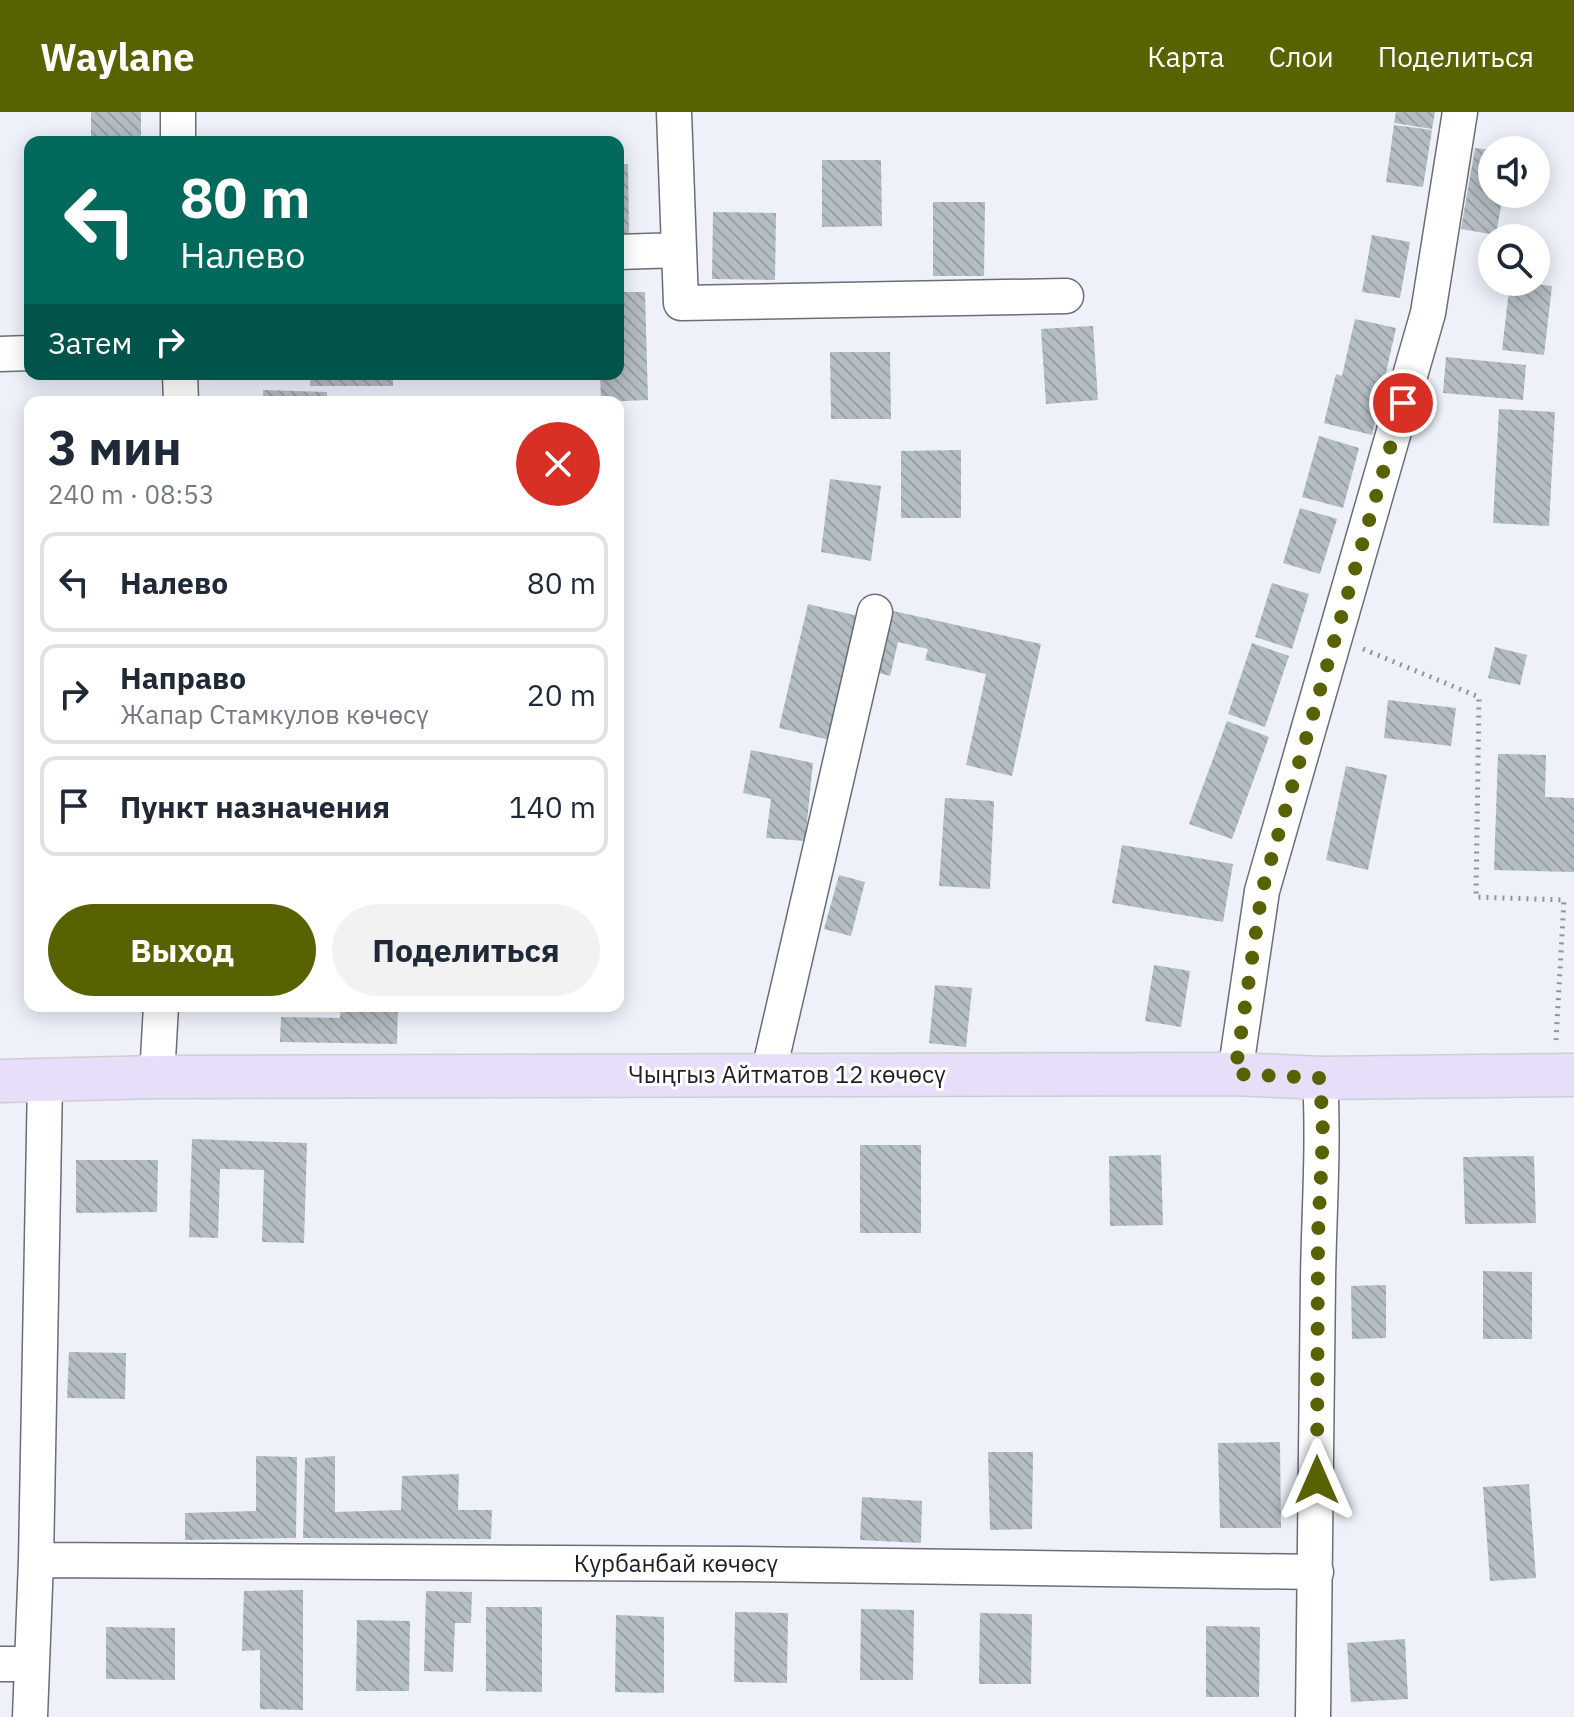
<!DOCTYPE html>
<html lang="ru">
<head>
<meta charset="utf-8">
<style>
	:root { --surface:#fff; --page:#f2f2f3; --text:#1f2937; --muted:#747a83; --line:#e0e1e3; --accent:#596200 }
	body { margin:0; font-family:"IBM Plex Sans",sans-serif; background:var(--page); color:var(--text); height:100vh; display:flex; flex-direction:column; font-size:30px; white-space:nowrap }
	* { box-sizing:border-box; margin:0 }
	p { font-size:26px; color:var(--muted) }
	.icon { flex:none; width:44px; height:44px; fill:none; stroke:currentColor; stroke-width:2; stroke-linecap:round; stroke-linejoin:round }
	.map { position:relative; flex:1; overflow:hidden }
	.panel { position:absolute; left:24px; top:284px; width:600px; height:616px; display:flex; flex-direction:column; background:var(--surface); border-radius:16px; box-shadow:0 4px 20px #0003 }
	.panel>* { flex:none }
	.top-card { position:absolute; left:24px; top:24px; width:600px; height:244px; border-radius:16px; box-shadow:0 4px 20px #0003; background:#00695c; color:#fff; overflow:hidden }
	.tools { position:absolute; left:1478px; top:24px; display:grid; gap:16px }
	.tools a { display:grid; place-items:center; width:72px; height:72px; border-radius:50%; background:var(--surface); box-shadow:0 4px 20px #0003; font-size:40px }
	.pin { position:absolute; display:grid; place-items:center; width:68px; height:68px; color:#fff; margin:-34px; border:4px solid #fff; border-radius:50%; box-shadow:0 2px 8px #0007 }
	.me { position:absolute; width:88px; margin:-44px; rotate:0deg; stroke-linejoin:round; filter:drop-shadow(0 0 6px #0008) }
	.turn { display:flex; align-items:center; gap:28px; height:168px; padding:0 24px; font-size:36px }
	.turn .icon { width:104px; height:104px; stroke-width:2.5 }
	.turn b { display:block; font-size:56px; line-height:68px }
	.then { display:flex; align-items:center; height:76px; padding:0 24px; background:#0003; gap:16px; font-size:30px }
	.round { display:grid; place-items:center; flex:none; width:84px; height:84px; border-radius:42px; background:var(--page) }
	.overview { display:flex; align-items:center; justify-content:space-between; height:136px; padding:0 24px }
	h1 { font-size:48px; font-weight:700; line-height:60px }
	.button { display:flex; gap:16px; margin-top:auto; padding:16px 24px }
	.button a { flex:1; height:92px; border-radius:48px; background:var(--accent); color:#fff; font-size:32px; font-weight:700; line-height:92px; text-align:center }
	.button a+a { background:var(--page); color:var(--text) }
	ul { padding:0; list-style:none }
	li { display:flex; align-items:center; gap:24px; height:100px; margin:0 16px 12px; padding:0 8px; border:4px solid var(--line); border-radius:16px }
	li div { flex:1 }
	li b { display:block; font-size:30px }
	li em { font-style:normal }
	header { display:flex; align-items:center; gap:48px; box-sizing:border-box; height:112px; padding:0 40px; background:var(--accent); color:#fff }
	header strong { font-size:38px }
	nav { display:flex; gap:44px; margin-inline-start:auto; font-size:28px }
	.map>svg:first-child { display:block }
</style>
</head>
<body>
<header>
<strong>Waylane</strong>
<nav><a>Карта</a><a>Слои</a><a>Поделиться</a></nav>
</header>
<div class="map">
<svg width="1574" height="1605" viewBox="0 0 1574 1605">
	<defs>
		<pattern id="building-back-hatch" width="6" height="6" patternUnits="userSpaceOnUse" patternTransform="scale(2)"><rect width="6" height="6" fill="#b4bdc2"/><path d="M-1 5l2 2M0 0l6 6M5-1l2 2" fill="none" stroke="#9aa2a6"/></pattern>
	</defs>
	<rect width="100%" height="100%" fill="#eef1fa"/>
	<path fill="url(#building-back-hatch)" d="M 91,0 L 141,0 L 141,28 L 91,30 Z
		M 1396,0 L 1435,0 L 1432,17 L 1394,11 Z
		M 1394,13 L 1432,18 L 1423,75 L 1386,70 Z
		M 1475,36 L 1492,38 L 1492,82 L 1503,82 L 1496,123 L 1461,117 Z
		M 822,48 L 881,48 L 882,114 L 822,115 Z
		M 618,52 L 628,52 L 629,122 L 618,122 Z
		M 933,90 L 985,90 L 984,164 L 933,164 Z
		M 713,100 L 776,101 L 775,168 L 712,167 Z
		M 1372,123 L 1410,130 L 1400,186 L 1362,180 Z
		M 1510,170 L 1552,174 L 1544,243 L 1502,238 Z
		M 618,180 L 645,180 L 648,288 L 601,290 L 600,262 L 618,262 Z
		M 1355,207 L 1396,216 L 1372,323 L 1324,311 L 1336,262 L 1342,264 Z
		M 1093,214 L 1098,288 L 1046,292 L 1041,217 Z
		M 830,240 L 890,240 L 891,307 L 831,307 Z
		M 1446,245 L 1526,253 L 1523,288 L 1443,281 Z
		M 310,262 L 393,262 L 393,274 L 310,274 Z
		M 263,278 L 327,280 L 327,290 L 263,290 Z
		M 1499,297 L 1555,300 L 1549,414 L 1493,411 Z
		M 1319,324 L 1359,336 L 1343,396 L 1302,385 Z
		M 961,338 L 961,406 L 901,406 L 901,339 Z
		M 830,367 L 881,374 L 871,449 L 821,440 Z
		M 1300,396 L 1337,407 L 1320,462 L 1283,451 Z
		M 1272,471 L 1309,482 L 1292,537 L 1255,525 Z
		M 808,492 L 862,505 L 834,629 L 779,616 Z
		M 889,498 L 1041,532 L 1012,664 L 966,653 L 986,562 L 925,548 L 928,537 L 898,530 L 890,564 L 876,560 Z
		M 1252,531 L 1289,544 L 1265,615 L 1228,602 Z
		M 1495,535 L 1527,543 L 1520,573 L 1488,566 Z
		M 1388,588 L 1456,596 L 1451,634 L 1384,626 Z
		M 1227,609 L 1269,625 L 1232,727 L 1189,712 Z
		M 751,638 L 813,651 L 805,729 L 766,726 L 771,687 L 743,681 Z
		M 1498,642 L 1546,643 L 1545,685 L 1574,686 L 1574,760 L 1494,758 Z
		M 1346,654 L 1387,663 L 1368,758 L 1326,748 Z
		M 945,686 L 994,689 L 990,777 L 939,774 Z
		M 1122,733 L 1233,752 L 1223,810 L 1112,791 Z
		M 839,763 L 865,770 L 851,824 L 824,817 Z
		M 25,823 L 30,824 L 30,860 L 25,860 Z
		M 1154,853 L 1190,859 L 1181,915 L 1145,909 Z
		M 935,873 L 972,876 L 966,935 L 929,931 Z
		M 341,894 L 398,894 L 397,932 L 280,930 L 281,905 L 340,906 Z
		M 192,1027 L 307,1031 L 304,1131 L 262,1130 L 264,1058 L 220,1057 L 218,1126 L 189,1125 Z
		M 860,1033 L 921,1033 L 921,1121 L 860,1121 Z
		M 1161,1043 L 1163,1113 L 1110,1114 L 1109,1044 Z
		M 1534,1044 L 1536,1111 L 1465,1112 L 1463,1045 Z
		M 76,1048 L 158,1048 L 157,1100 L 76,1101 Z
		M 1483,1159 L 1532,1160 L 1532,1227 L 1483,1227 Z
		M 1386,1173 L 1386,1226 L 1352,1227 L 1351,1174 Z
		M 69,1240 L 126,1241 L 125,1287 L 67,1286 Z
		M 1280,1330 L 1281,1416 L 1220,1416 L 1218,1331 Z
		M 988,1340 L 1033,1340 L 1032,1417 L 990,1418 Z
		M 256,1344 L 297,1345 L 296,1426 L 185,1428 L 185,1401 L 256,1399 Z
		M 335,1344 L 335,1400 L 401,1398 L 402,1364 L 459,1362 L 458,1398 L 492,1398 L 491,1427 L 303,1426 L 305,1346 Z
		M 1529,1372 L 1536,1466 L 1490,1469 L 1483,1375 Z
		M 862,1385 L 922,1389 L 921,1431 L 860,1428 Z
		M 303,1478 L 303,1598 L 260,1597 L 260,1538 L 242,1539 L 244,1479 Z
		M 426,1479 L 472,1480 L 471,1511 L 455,1511 L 453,1560 L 424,1559 Z
		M 486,1495 L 542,1495 L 542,1580 L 486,1579 Z
		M 861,1497 L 914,1498 L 913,1568 L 860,1568 Z
		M 735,1500 L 788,1501 L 787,1571 L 734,1570 Z
		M 980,1501 L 1032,1502 L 1031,1572 L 979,1572 Z
		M 616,1503 L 664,1505 L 664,1581 L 615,1580 Z
		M 357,1508 L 410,1509 L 409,1579 L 356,1579 Z
		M 1206,1514 L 1260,1515 L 1259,1585 L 1206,1585 Z
		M 106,1515 L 175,1516 L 175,1568 L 106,1567 Z
		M 1405,1527 L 1408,1587 L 1351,1590 L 1347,1531 Z"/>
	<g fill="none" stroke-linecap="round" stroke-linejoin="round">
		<defs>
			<path id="minor" d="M 674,0 L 681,191 L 1066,184
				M 178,30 L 178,0
				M 618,140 L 679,138
				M 0,242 L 30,241
				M 180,262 L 181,290
				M 1235,962 L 1262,779 L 1428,201 L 1460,0
				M 768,963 L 875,500
				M 157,965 L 161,894
				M 36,1448 L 745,1452 L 1316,1460
				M 0,1552 L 31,1552
				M 30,1605 L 36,1448 L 45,969
				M 1313,1605 C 1316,1459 1317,1313 1318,1167 C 1319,1100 1324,1033 1320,966"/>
			<path id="major" d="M 0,969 L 157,965 L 1235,962 L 1320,966 L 1574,963"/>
		</defs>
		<use href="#minor" stroke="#6a6e75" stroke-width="37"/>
		<use href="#major" stroke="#cececf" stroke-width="45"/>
		<path stroke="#92949b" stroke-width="5" stroke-dasharray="2 6" stroke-linecap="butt" d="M 1363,537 L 1479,585 L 1476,785 L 1564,788 L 1556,928"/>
		<use href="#minor" stroke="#fff" stroke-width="34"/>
		<use href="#major" stroke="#e7dffa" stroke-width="42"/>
	</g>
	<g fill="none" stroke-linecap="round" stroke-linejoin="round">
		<path stroke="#596200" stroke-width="14" stroke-dasharray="0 25.2" d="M 1317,1368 L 1318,1123 L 1323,1021 L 1320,966 L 1235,962 L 1262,779 L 1403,291"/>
	</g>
	<g text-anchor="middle" stroke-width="6" stroke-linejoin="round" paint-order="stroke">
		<g font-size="24" fill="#1e2023" stroke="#fff">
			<text x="787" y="971">Чыңгыз Айтматов 12 көчөсү</text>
			<text x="676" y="1460">Курбанбай көчөсү</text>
		</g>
	</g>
</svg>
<div class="tools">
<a><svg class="icon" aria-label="sound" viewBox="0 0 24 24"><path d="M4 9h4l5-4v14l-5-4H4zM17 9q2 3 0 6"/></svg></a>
<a><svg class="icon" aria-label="search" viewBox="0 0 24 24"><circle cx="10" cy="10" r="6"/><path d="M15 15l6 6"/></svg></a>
</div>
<div class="pin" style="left:1403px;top:291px;background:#d93025"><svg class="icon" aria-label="arrive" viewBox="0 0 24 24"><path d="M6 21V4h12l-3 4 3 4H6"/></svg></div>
<svg class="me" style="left:1317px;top:1368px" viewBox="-20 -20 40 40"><path d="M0-17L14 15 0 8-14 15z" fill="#596200" stroke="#fff" stroke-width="4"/></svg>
<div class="top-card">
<div class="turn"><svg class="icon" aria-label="left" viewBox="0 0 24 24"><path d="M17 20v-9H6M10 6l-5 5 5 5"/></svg><div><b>80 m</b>Налево</div></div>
<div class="then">Затем<svg class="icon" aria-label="right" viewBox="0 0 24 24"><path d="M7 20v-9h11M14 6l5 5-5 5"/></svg></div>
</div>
<section class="panel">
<div class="overview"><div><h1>3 мин</h1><p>240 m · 08:53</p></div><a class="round" style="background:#d93025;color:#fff"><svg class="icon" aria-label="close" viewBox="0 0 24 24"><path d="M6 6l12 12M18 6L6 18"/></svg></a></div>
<ul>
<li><svg class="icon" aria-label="left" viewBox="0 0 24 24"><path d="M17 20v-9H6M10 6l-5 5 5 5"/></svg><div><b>Налево</b></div><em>80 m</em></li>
<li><svg class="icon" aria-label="right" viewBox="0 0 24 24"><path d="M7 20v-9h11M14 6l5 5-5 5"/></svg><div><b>Направо</b><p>Жапар Стамкулов көчөсү</p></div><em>20 m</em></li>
<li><svg class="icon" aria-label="arrive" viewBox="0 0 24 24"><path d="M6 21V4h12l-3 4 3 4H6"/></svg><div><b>Пункт назначения</b></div><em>140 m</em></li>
</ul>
<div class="button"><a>Выход</a><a>Поделиться</a></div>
</section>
</div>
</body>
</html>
